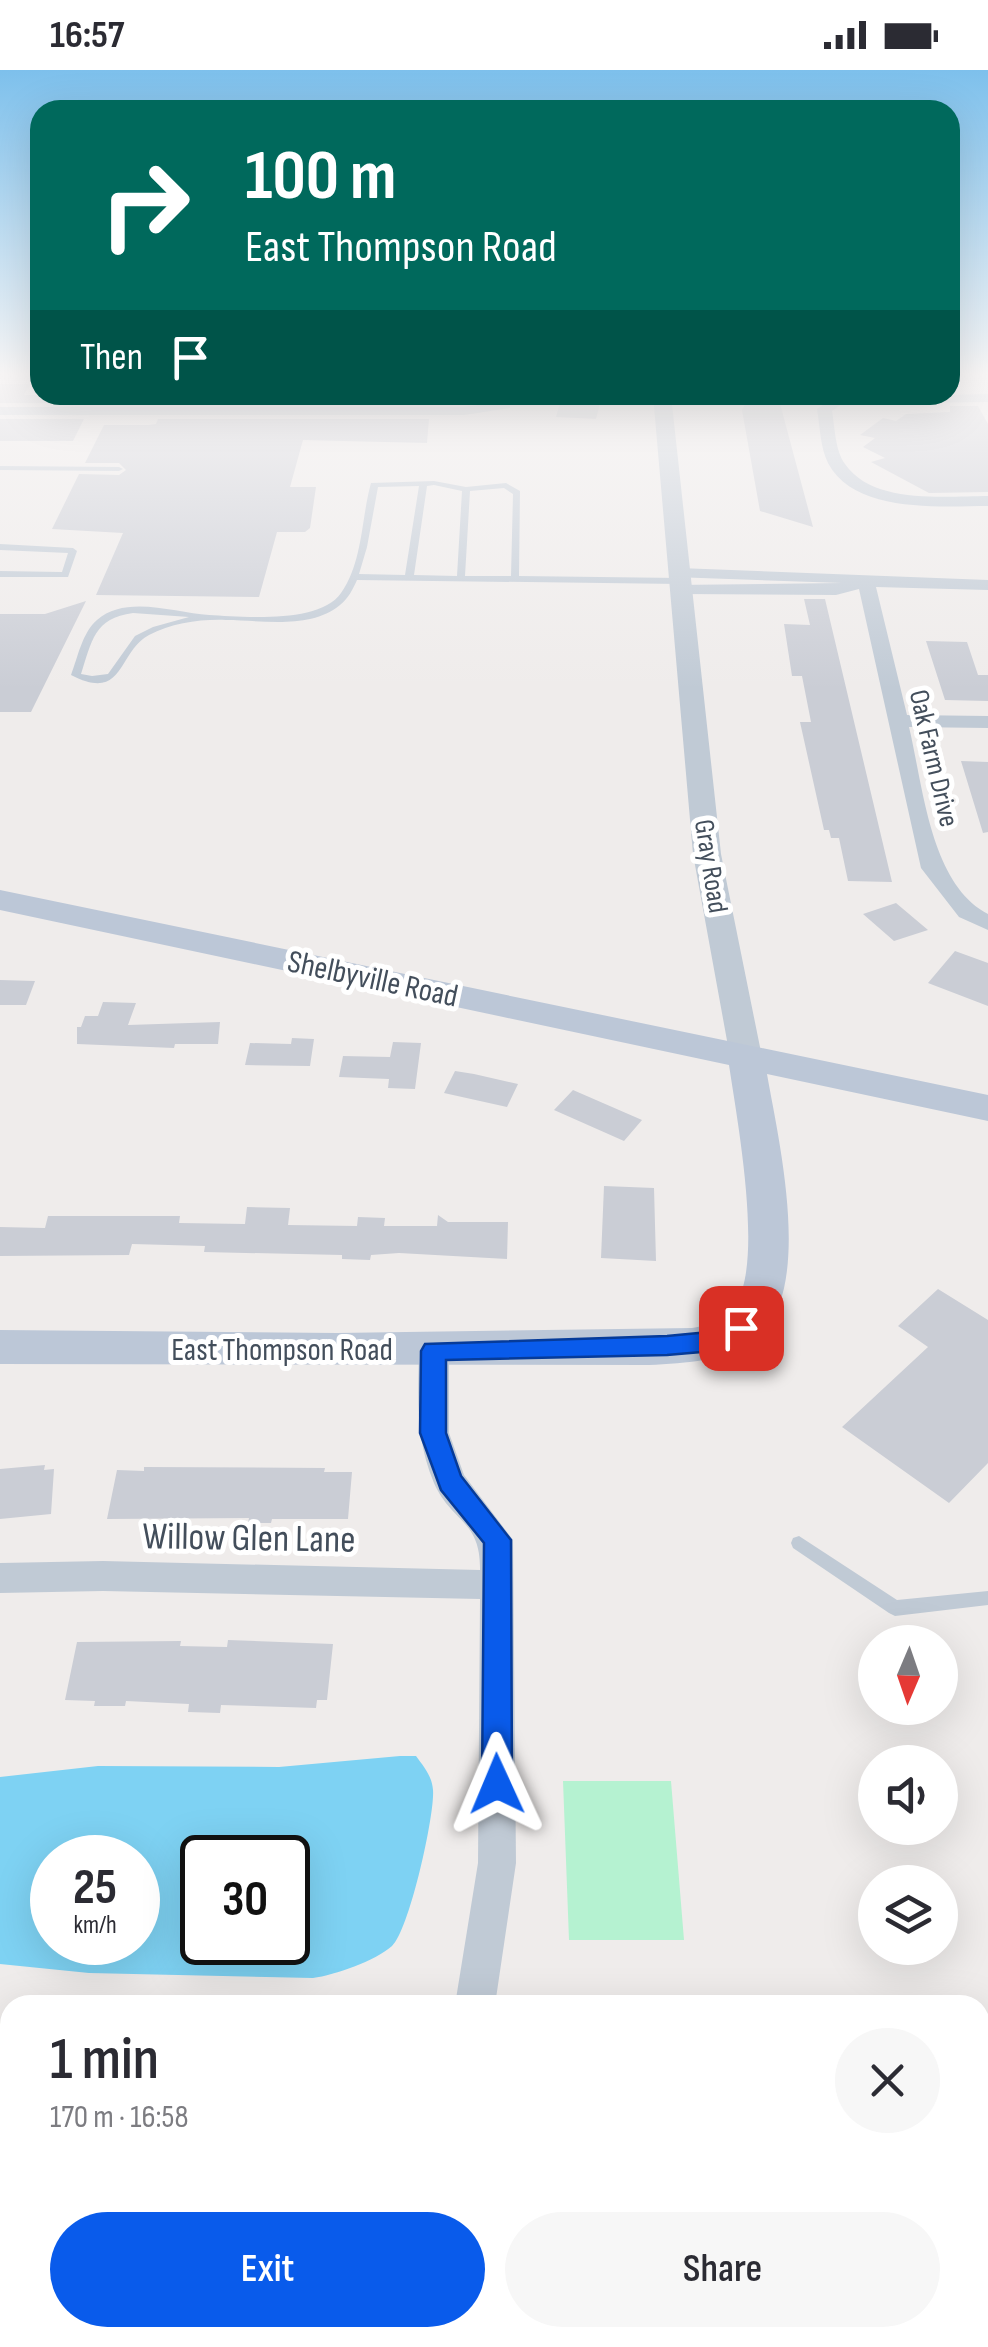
<!DOCTYPE html>
<html lang="en">
<head>
<meta charset="utf-8">
<style>
	:root { --surface:#fff; --page:#f7f7f7; --text:#2b2b33; --muted:#7c7c81; --accent:#095beb }
	body { margin:0; font-family:"Sofia Sans Condensed",sans-serif; background:var(--page); color:var(--text); height:100vh; display:flex; flex-direction:column; font-size:38px; white-space:nowrap }
	* { box-sizing:border-box; margin:0 }
	p { font-size:32px; color:var(--muted) }
	.icon { flex:none; width:55px; height:55px; fill:none; stroke:currentColor; stroke-width:2; stroke-linecap:round; stroke-linejoin:round }
	.map { position:relative; flex:1; overflow:hidden }
	.details { position:absolute; left:0px; top:1925px; width:990px; height:352px; display:flex; flex-direction:column; background:var(--surface); border-radius:30px 30px 0 0; box-shadow:0 10px 40px #0002 }
	.details>* { flex:none }
	.banner { position:absolute; left:30px; top:30px; width:930px; height:305px; border-radius:30px; box-shadow:0 10px 40px #0002; background:#00695c; color:#fff; overflow:hidden }
	.needle { width:65px; rotate:182deg }
	.tools { position:absolute; left:858px; top:1555px; display:grid; gap:20px }
	.tools a { display:grid; place-items:center; width:100px; height:100px; border-radius:50%; background:var(--surface); box-shadow:0 10px 40px #0002; font-size:50px }
	.speed { position:absolute; left:30px; top:1765px; display:flex; gap:20px; font-size:50px; font-weight:700; text-align:center }
	.speed>* { display:grid; place-content:center; width:130px; height:130px; border-radius:50%; background:var(--surface); box-shadow:0 10px 40px #0002; line-height:1 }
	.speed small { font-size:25px; font-weight:400 }
	.speed .limit { border:5px solid #111; border-radius:15px; background:#fff; color:#111 }
	.pin { position:absolute; display:grid; place-items:center; width:85px; height:85px; color:#fff; margin:-42px; border-radius:20px; box-shadow:0 5px 15px #0006 }
	.me { position:absolute; width:110px; margin:-55px; rotate:359deg; stroke-linejoin:round; filter:drop-shadow(0 0 8px #0008) }
	.turn { display:flex; align-items:center; gap:35px; height:210px; padding:0 50px; font-size:45px }
	.turn .icon { width:130px; height:130px; stroke-width:2.5 }
	.turn b { display:block; font-size:70px; line-height:85px }
	.then { display:flex; align-items:center; height:95px; padding:0 50px; background:#0003; gap:20px; font-size:38px }
	.round { display:grid; place-items:center; flex:none; width:105px; height:105px; border-radius:52px; background:var(--page) }
	.summary { display:flex; align-items:center; justify-content:space-between; height:170px; padding:0 50px }
	h1 { font-size:60px; font-weight:600; line-height:75px }
	.action { display:flex; gap:20px; margin-top:auto; padding:20px 50px }
	.action a { flex:1; height:115px; border-radius:60px; background:var(--accent); color:#fff; font-size:40px; font-weight:600; line-height:115px; text-align:center }
	.action a+a { background:var(--page); color:var(--text) }
	.status { display:flex; justify-content:space-between; align-items:center; height:70px; padding:0 50px; background:var(--surface); direction:ltr }
	.status svg { height:28px; fill:currentColor }
	.map>svg:first-child { display:block }
</style>
</head>
<body>
<div class="status"><b>16:57</b><svg viewBox="0 0 49 12"><path d="M0 12V9h3v3zM5 12V6h3v6zM10 12V3h3v9zM15 12V0h3v12zM26 1h20v11H26zM47 4h2v5h-2z"/></svg></div>
<div class="map">
<svg width="988" height="2277" viewBox="0 0 988 2277">
	<rect width="100%" height="100%" fill="#efeceb"/>
	<path fill="#b5f2d1" d="M 563,1711 L 671,1711 L 684,1870 L 569,1870 Z
		M 537,1928 L 749,1929 L 750,1935 L 537,1935 Z"/>
	<path fill="#7ed2f3" fill-rule="evenodd" d="M 400,1686 L 416,1686 C 424,1697 432,1706 433,1720 C 435,1745 409,1861 392,1876 C 375,1891 335,1905 313,1908 L 89,1903 L 0,1894 L 0,1707 L 98,1696 L 279,1697 ZM 52,1788 L 138,1788 L 138,1872 L 52,1872 ZM 202,1788 L 288,1788 L 288,1872 L 202,1872 Z"/>
	<path fill="#cacdd5" d="M 0,314 L 30,314 L 24,325 L 96,325 L 92,333 L 0,333 Z
		M 168,325 L 432,325 L 431,333 L 164,333 Z
		M 750,325 L 778,326 L 813,457 L 760,441 L 742,340 Z
		M 562,326 L 601,329 L 596,349 L 556,347 Z
		M 950,336 L 978,336 L 988,354 L 988,422 L 929,423 L 871,392 L 885,388 L 863,377 L 875,368 L 860,365 L 883,348 L 896,351 L 906,344 L 950,342 Z
		M 0,349 L 84,349 L 73,371 L 0,371 Z
		M 158,349 L 429,349 L 427,373 L 303,370 L 290,417 L 316,417 L 310,458 L 305,462 L 277,462 L 259,527 L 96,525 L 123,463 L 52,459 L 79,404 L 119,405 L 126,400 L 119,393 L 85,393 L 104,355 L 148,355 L 156,354 Z
		M 804,529 L 825,529 L 892,812 L 848,811 L 839,768 L 831,768 L 829,760 L 824,760 L 800,652 L 811,652 L 802,606 L 792,606 L 784,554 L 810,555 Z
		M 86,531 L 31,642 L 0,642 L 0,544 L 45,544 Z
		M 926,571 L 967,572 L 978,605 L 988,605 L 988,631 L 945,630 Z
		M 961,691 L 988,692 L 988,762 L 983,763 Z
		M 896,833 L 928,860 L 894,871 L 863,844 Z
		M 955,881 L 988,893 L 988,936 L 928,913 Z
		M 0,910 L 35,911 L 26,935 L 0,935 Z
		M 103,932 L 136,933 L 128,955 L 220,952 L 218,974 L 175,974 L 174,978 L 77,974 L 77,957 L 81,957 L 85,946 L 98,946 Z
		M 292,968 L 314,969 L 310,996 L 245,995 L 250,973 L 291,974 Z
		M 393,972 L 421,973 L 415,1019 L 388,1018 L 389,1009 L 339,1007 L 343,986 L 390,987 Z
		M 455,1001 L 474,1004 L 518,1014 L 507,1037 L 444,1023 Z
		M 573,1020 L 642,1050 L 624,1071 L 554,1040 Z
		M 604,1116 L 654,1118 L 656,1191 L 601,1188 Z
		M 247,1137 L 290,1138 L 288,1155 L 357,1156 L 358,1147 L 385,1148 L 384,1156 L 437,1156 L 438,1145 L 448,1152 L 508,1152 L 507,1189 L 399,1183 L 371,1185 L 370,1190 L 342,1189 L 342,1185 L 204,1182 L 205,1176 L 132,1174 L 129,1185 L 0,1186 L 0,1157 L 45,1158 L 48,1146 L 180,1146 L 179,1153 L 245,1154 Z
		M 938,1219 L 988,1250 L 988,1393 L 949,1433 L 842,1357 L 928,1277 L 898,1256 Z
		M 45,1395 L 44,1400 L 54,1399 L 51,1444 L 0,1449 L 0,1399 Z
		M 144,1397 L 325,1398 L 324,1402 L 352,1402 L 348,1449 L 272,1449 L 271,1453 L 248,1453 L 249,1448 L 107,1449 L 117,1400 L 144,1401 Z
		M 228,1570 L 333,1574 L 327,1630 L 317,1630 L 316,1638 L 221,1635 L 220,1643 L 188,1642 L 189,1634 L 126,1631 L 125,1636 L 94,1636 L 95,1631 L 65,1630 L 77,1572 L 181,1571 L 180,1576 L 227,1577 Z"/>
	<g fill="none" stroke-linecap="round" stroke-linejoin="round">
		<path fill="#c0cad5" fill-rule="evenodd" d="M 0,396 L 119,397 L 123,399 L 119,401 L 0,400 Z
			M 434,411 L 466,417 L 506,413 L 520,421 L 519,506 L 680,508 L 684,511 L 680,514 L 357,510 C 353,519 348,529 340,535 C 310,560 261,550 226,550 C 201,549 172,553 149,565 C 117,582 125,633 71,605 C 78,587 82,563 97,550 C 126,524 176,543 209,545 C 243,547 320,554 341,523 C 363,492 361,449 371,413 ZM 434,415 L 462,421 L 457,506 L 414,505 L 427,416 ZM 419,416 L 405,505 L 359,504 L 367,477 L 378,417 ZM 504,418 L 513,424 L 511,506 L 465,506 L 470,421 ZM 133,543 L 189,547 L 153,557 L 135,566 L 108,604 L 92,606 L 81,604 C 92,571 94,548 133,543 Z
			M 0,474 L 73,478 L 77,481 L 68,507 L 0,507 L 0,501 L 62,502 L 68,483 L 0,480 Z
			M 799,1466 L 897,1530 L 988,1521 L 988,1535 L 895,1546 L 889,1543 L 793,1478 L 791,1473 L 793,1468 Z"/>
		<path fill="#c0cad5" fill-rule="evenodd" d="M 988,324 L 988,332 L 842,334 L 832,341 C 835,358 835,380 845,394 C 873,435 946,426 988,426 L 988,436 C 940,436 855,444 828,393 C 820,377 820,356 817,339 L 834,327 Z
			M 505,331 L 510,332 L 510,338 L 464,345 L 0,345 L 0,337 L 464,337 Z
			M 679,498 L 988,510 L 988,520 L 876,517 L 907,645 L 988,646 L 988,658 L 909,657 C 923,715 930,814 988,844 L 988,860 L 959,847 L 921,798 L 859,519 L 836,525 L 681,524 L 675,523 L 675,515 L 842,513 L 673,507 L 673,499 Z
			M 434,1269 L 445,1273 L 449,1281 L 449,1363 L 464,1405 L 513,1470 L 516,1793 L 495,1935 L 455,1935 L 478,1793 L 480,1529 L 103,1521 L 0,1523 L 0,1493 L 103,1491 L 480,1500 C 481,1450 451,1452 434,1413 C 415,1367 418,1330 419,1281 L 423,1273 Z
			M 0,2151 L 10,2151 L 10,2195 L 0,2195 Z
			M 410,2268 L 456,2268 L 456,2277 L 410,2277 Z"/>
		<path fill="#c0cad5" fill-rule="evenodd" d="M 653,325 L 671,325 L 721,784 L 762,987 L 757,994 L 746,997 L 735,994 L 730,987 L 693,784 Z"/>
		<path fill="#bcc7d7" fill-rule="evenodd" d="M 0,820 L 988,1025 L 988,1051 L 767,1004 C 778,1068 814,1217 759,1266 C 730,1292 685,1293 649,1295 L 0,1294 L 0,1260 L 337,1263 L 692,1258 C 710,1255 728,1249 737,1232 C 763,1187 737,1049 729,995 L 0,840 Z"/>
	</g>
	<linearGradient id="sky" x2="0" y2="1"><stop stop-color="#7dc0ec"/><stop offset="0.49" stop-color="#f8f6f6"/><stop offset="1" stop-color="#f8f6f6" stop-opacity="0"/></linearGradient>
	<rect width="988" height="619" fill="url(#sky)"/>
	<path fill="#095beb" stroke="#063b99" stroke-width="2.5" d="M 741,1248 L 750,1251 L 753,1258 L 750,1264 L 713,1281 L 667,1285 L 446,1290 L 446,1363 L 461,1406 L 511,1470 L 512,1714 L 508,1724 L 497,1728 L 486,1724 L 482,1714 L 484,1473 L 441,1420 L 420,1363 L 421,1281 L 425,1274 L 667,1266 L 709,1262 Z"/>
	<g text-anchor="middle" stroke-width="10" stroke-linejoin="round" paint-order="stroke">
		<g font-size="28" fill="#434e5b" stroke="#fff">
			<text transform="translate(935 688) rotate(77)" y="10">Oak Farm Drive</text>
			<text transform="translate(712 796) rotate(81)" y="10">Gray Road</text>
		</g>
		<g font-size="32" fill="#434e5b" stroke="#fff">
			<text transform="translate(373 908) rotate(12)" y="11">Shelbyville Road</text>
			<text x="282" y="1290">East Thompson Road</text>
		</g>
		<g font-size="38" fill="#434e5b" stroke="#fff">
			<text transform="translate(249 1467) rotate(1)" y="13">Willow Glen Lane</text>
		</g>
	</g>
</svg>
<div class="tools">
<a><svg class="needle" viewBox="-14 -14 28 28"><path d="M0-13l5 13h-10z" fill="#e53935"/><path d="M0 13l5-13h-10z" fill="#7c7c81"/></svg></a>
<a><svg class="icon" aria-label="sound" viewBox="0 0 24 24"><path d="M4 9h4l5-4v14l-5-4H4zM17 9q2 3 0 6"/></svg></a>
<a><svg class="icon" aria-label="layers" viewBox="0 0 24 24"><path d="M12 4l9 5-9 5-9-5zM3 14l9 5 9-5"/></svg></a>
</div>
<div class="speed"><div>25<small>km/h</small></div><div class="limit">30</div></div>
<div class="pin" style="left:741px;top:1258px;background:#d93025"><svg class="icon" aria-label="arrive" viewBox="0 0 24 24"><path d="M6 21V4h12l-3 4 3 4H6"/></svg></div>
<svg class="me" style="left:497px;top:1714px" viewBox="-20 -20 40 40"><path d="M0-17L14 15 0 8-14 15z" fill="#095beb" stroke="#fff" stroke-width="4"/></svg>
<div class="banner">
<div class="turn"><svg class="icon" aria-label="right" viewBox="0 0 24 24"><path d="M7 20v-9h11M14 6l5 5-5 5"/></svg><div><b>100 m</b>East Thompson Road</div></div>
<div class="then">Then<svg class="icon" aria-label="arrive" viewBox="0 0 24 24"><path d="M6 21V4h12l-3 4 3 4H6"/></svg></div>
</div>
<section class="details">
<div class="summary"><div><h1>1 min</h1><p>170 m · 16:58</p></div><a class="round"><svg class="icon" aria-label="close" viewBox="0 0 24 24"><path d="M6 6l12 12M18 6L6 18"/></svg></a></div>
<div class="action"><a>Exit</a><a>Share</a></div>
</section>
</div>
</body>
</html>
